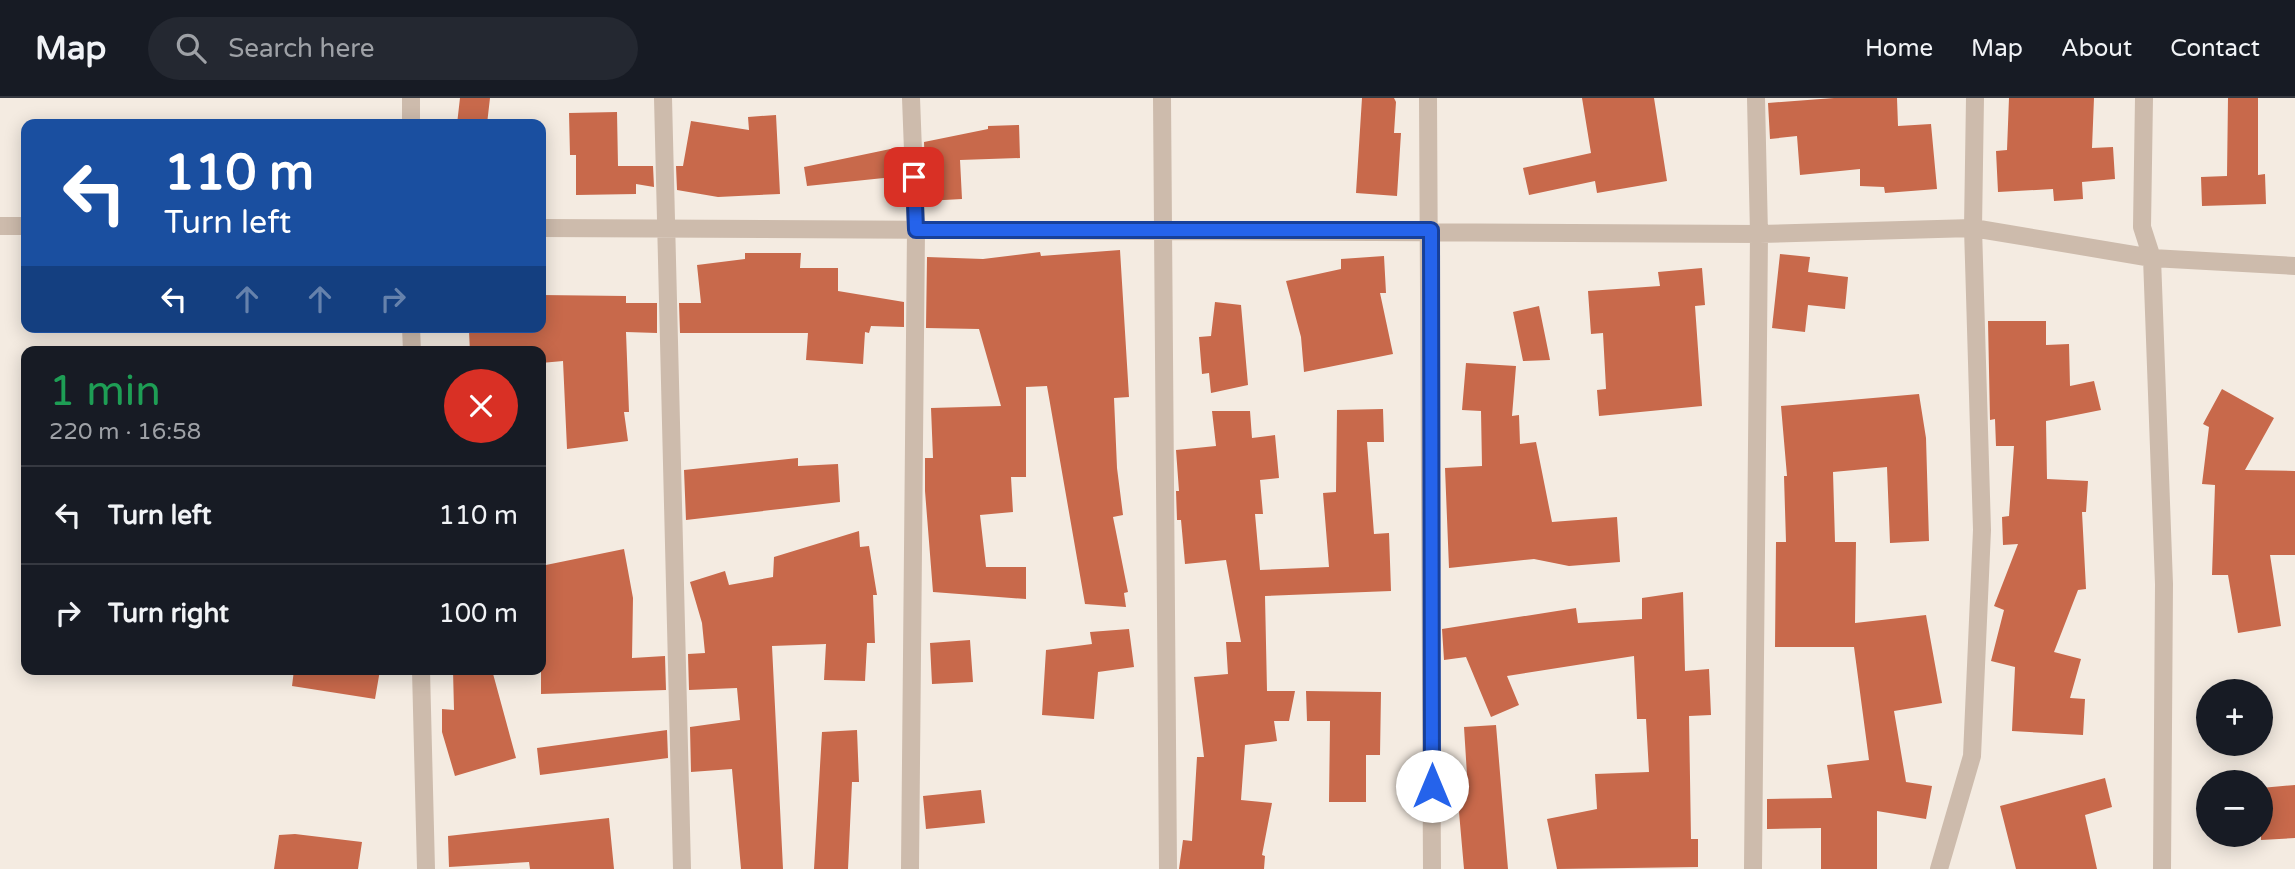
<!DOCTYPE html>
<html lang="en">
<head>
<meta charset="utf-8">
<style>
	:root { --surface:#171b24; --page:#242831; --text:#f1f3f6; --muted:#9ea1a6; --line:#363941 }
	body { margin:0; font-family:"Varela Round",sans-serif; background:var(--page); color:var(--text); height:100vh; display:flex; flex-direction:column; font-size:26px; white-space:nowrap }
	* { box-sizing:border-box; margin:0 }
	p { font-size:23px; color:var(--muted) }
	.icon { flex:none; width:38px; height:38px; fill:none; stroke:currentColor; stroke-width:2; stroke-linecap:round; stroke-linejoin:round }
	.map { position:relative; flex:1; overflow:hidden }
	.details { position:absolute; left:21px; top:248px; width:525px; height:329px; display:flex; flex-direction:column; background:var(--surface); border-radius:14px; box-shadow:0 4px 18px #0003 }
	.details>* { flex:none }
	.hud { position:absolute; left:21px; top:21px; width:525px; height:214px; border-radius:14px; box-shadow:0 4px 18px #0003; background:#1a4fa0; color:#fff; overflow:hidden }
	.fabs { position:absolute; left:2196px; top:581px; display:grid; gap:14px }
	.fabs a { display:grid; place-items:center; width:77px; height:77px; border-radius:50%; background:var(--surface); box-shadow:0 4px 18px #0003; font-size:35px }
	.pin { position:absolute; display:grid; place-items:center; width:60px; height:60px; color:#fff; margin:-30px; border-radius:14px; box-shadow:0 4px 10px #0006 }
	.me { position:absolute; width:77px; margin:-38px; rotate:0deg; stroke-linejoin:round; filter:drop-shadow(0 0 5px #0008) }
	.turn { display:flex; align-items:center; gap:24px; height:147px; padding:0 28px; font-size:32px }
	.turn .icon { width:91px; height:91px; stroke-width:2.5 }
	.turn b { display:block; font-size:49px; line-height:60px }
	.lanes { display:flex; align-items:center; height:66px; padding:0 28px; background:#0003; justify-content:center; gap:35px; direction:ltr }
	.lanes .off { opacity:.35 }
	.round { display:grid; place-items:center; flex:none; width:74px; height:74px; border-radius:37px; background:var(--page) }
	.head { display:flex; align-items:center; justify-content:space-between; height:119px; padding:0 28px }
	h1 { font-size:42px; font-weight:600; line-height:52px; color:#1e9e55 }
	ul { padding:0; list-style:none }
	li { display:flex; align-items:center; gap:21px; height:98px; padding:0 28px; border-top:2px solid var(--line) }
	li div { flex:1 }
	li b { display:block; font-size:26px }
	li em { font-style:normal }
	header { display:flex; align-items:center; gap:42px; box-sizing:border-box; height:98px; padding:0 35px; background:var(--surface); border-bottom:2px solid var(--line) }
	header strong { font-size:33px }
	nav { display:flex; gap:38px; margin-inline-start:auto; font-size:24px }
	.search { width:490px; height:63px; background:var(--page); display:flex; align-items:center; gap:18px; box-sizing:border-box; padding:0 24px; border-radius:38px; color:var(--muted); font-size:26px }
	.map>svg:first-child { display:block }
</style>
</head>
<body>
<header>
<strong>Map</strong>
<div class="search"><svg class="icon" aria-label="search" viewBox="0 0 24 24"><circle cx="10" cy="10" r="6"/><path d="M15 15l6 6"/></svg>Search here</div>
<nav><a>Home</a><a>Map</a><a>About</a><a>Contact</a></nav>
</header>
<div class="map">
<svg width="2295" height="771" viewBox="0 0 2295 771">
	<rect width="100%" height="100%" fill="#f4ebe1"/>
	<path fill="#c8694b" d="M 460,0 L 490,0 L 487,26 L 457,26 Z
		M 1362,0 L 1394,0 L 1396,4 L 1394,35 L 1401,35 L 1397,98 L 1356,95 Z
		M 1582,0 L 1654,0 L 1667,83 L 1597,95 L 1595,83 L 1529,97 L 1523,70 L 1591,55 Z
		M 1834,0 L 1897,0 L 1898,28 L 1931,26 L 1937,91 L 1885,95 L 1884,89 L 1860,88 L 1860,71 L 1800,77 L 1797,38 L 1770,41 L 1768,5 Z
		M 2009,0 L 2094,0 L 2092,50 L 2113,49 L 2115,81 L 2082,84 L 2083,101 L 2054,103 L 2053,91 L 1998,94 L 1996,53 L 2007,52 Z
		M 2228,0 L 2258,0 L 2258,77 L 2265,76 L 2266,106 L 2202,108 L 2201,79 L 2227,78 Z
		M 617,14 L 618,68 L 653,68 L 654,89 L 636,86 L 636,96 L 576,97 L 576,57 L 570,57 L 569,15 Z
		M 776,17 L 780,96 L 718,99 L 677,92 L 676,68 L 683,68 L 691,23 L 749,32 L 748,19 Z
		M 1019,27 L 1020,60 L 960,62 L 962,101 L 926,103 L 924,44 L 988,31 L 988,28 Z
		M 900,49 L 903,78 L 807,88 L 804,69 Z
		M 1120,152 L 1129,299 L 1114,300 L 1117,370 L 1123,417 L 1113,419 L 1128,494 L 1124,495 L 1126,509 L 1085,506 L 1047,288 L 1026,289 L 1026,379 L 1011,379 L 1013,414 L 980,417 L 986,469 L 1026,469 L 1026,501 L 933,494 L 925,393 L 925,360 L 933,360 L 931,310 L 1001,308 L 979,231 L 926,230 L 927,159 L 983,161 L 1040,154 L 1041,158 Z
		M 745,155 L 801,155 L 800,170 L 838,170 L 838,193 L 904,204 L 904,229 L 871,228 L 869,235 L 865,234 L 863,266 L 806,262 L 808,235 L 680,235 L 679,205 L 701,205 L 697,167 L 745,161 Z
		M 1780,156 L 1810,159 L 1808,174 L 1848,179 L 1845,211 L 1808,207 L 1805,234 L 1772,230 Z
		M 1384,158 L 1386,195 L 1380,195 L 1393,256 L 1304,274 L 1301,239 L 1286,183 L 1341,171 L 1341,161 Z
		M 1702,170 L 1705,207 L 1695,208 L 1702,308 L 1599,318 L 1597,292 L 1606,291 L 1603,235 L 1591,236 L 1588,193 L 1660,188 L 1658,174 Z
		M 541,197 L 626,198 L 626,205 L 657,205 L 657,235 L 626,234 L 629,314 L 624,314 L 628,343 L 567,351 L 563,263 L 541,265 L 541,254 L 470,254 L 469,233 L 541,229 Z
		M 1215,204 L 1241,207 L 1248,287 L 1211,295 L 1209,275 L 1202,276 L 1199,239 L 1211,238 Z
		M 1539,208 L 1550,262 L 1523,263 L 1513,214 Z
		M 1988,223 L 2046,223 L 2046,247 L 2069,246 L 2070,288 L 2094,283 L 2101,312 L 2046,323 L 2047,381 L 2088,383 L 2086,414 L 2082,414 L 2086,491 L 2078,492 L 2054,554 L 2081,561 L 2070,600 L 2085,601 L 2083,637 L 2012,633 L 2015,569 L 1991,563 L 2004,512 L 1994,508 L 2018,446 L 2003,447 L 2002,419 L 2009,418 L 2014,348 L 1996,348 L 1995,321 L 1990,322 Z
		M 1466,265 L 1516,268 L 1512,318 L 1519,317 L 1520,346 L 1536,344 L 1552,424 L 1617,419 L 1620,464 L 1569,468 L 1534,461 L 1449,470 L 1445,370 L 1482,368 L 1481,313 L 1462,312 Z
		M 2222,291 L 2274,320 L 2245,372 L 2295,373 L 2295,457 L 2270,457 L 2281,528 L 2238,535 L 2228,477 L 2212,477 L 2215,387 L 2202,386 L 2209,329 L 2203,326 Z
		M 1919,296 L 1926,340 L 1929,443 L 1890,445 L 1887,369 L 1833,374 L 1835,444 L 1856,444 L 1855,525 L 1926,517 L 1942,605 L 1894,613 L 1906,684 L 1932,688 L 1926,721 L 1877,713 L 1877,771 L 1821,771 L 1821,730 L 1767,731 L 1767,701 L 1832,700 L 1827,667 L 1869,662 L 1854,549 L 1775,549 L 1776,444 L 1786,444 L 1784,378 L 1787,378 L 1781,308 Z
		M 1383,311 L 1384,344 L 1367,344 L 1374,436 L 1389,435 L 1391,493 L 1265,498 L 1267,593 L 1295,593 L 1289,623 L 1274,623 L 1277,643 L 1245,647 L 1241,702 L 1272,705 L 1262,757 L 1265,758 L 1264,771 L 1179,771 L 1183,742 L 1192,743 L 1197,659 L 1204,659 L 1194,579 L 1228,576 L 1226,544 L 1241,544 L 1226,462 L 1185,466 L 1181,422 L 1177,422 L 1176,393 L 1179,393 L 1176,352 L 1216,348 L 1212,313 L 1250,313 L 1252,340 L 1275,337 L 1279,380 L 1260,382 L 1263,416 L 1255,416 L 1260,472 L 1329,469 L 1323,395 L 1336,394 L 1337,312 Z
		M 798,360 L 798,368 L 838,366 L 840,404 L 686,422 L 684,372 Z
		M 859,433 L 860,449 L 869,448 L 877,497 L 873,497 L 875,545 L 867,545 L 865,583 L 824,582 L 826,546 L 772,548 L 783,771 L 741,771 L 732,671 L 691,674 L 690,629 L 740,622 L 737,590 L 689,592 L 688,556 L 705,555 L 702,525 L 690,484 L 725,473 L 729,487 L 773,479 L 774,459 Z
		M 624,451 L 633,500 L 632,560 L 665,558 L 666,592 L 541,596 L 541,468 Z
		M 1683,494 L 1685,573 L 1709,571 L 1711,617 L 1689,618 L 1691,741 L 1698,741 L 1698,769 L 1557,771 L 1547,721 L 1597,711 L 1595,676 L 1649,674 L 1646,621 L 1637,621 L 1634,558 L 1507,578 L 1519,607 L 1491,619 L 1466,559 L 1444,562 L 1442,531 L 1576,510 L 1578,525 L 1642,521 L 1642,500 Z
		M 1129,531 L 1134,569 L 1098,574 L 1094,621 L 1042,617 L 1046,552 L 1092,546 L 1090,534 Z
		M 970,542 L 973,584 L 932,586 L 930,545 Z
		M 294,572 L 380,572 L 375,601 L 292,588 Z
		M 453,572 L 492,572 L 516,660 L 455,678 L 442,634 L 442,611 L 454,612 Z
		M 1306,593 L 1381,594 L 1380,657 L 1366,657 L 1366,704 L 1329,704 L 1330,623 L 1307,623 Z
		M 1496,627 L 1508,771 L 1464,771 L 1459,714 L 1443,713 L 1443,676 L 1467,677 L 1464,629 Z
		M 667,632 L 668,660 L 540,677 L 537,650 Z
		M 857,632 L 859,684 L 852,684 L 848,771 L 814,771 L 822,634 Z
		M 2105,680 L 2112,709 L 2085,717 L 2097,771 L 2016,771 L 2000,708 Z
		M 2295,687 L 2295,740 L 2261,742 L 2261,690 Z
		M 981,692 L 985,725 L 926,731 L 923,698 Z
		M 609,720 L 614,771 L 530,771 L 529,764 L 449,769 L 448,738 Z
		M 295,736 L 362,744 L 358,771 L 274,771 L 279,737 Z"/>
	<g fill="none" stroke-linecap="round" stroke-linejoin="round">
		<path stroke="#cdbbac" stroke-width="18" d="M 663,0 L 682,771
			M 1162,0 L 1168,771
			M 1428,0 L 1432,771
			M 2144,0 L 2142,129 L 2152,160 L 2164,486 L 2162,771
			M 411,26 L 411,0
			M 0,128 L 26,128
			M 541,130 L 1759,136 L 1973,130 L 2152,160 L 2295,168
			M 411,229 L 412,254
			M 421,572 L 426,771
			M 910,771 L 916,132 L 911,0
			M 1753,771 L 1759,136 L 1756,0
			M 1939,771 L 1972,658 L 1982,432 L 1973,130 L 1975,0"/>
	</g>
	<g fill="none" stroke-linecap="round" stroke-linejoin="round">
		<defs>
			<path id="route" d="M 914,79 L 916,132 L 1431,132 L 1432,688"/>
		</defs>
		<use href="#route" stroke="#184099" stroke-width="18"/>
		<use href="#route" stroke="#2563eb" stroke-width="12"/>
	</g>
</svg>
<div class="fabs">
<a>+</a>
<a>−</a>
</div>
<div class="pin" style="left:914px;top:79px;background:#d93025"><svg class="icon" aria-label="arrive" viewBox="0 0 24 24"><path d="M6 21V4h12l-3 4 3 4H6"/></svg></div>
<svg class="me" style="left:1432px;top:688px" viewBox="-20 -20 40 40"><circle r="19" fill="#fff"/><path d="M0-13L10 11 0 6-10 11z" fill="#2563eb"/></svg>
<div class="hud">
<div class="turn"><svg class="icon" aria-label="left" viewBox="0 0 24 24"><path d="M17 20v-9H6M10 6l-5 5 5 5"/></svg><div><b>110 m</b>Turn left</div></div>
<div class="lanes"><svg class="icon" aria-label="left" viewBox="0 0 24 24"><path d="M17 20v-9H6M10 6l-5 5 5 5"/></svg><svg class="icon off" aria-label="ahead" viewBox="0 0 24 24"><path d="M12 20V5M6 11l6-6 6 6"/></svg><svg class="icon off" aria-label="ahead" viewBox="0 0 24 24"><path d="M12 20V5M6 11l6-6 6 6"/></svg><svg class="icon off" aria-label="right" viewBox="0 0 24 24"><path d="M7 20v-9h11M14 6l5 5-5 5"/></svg></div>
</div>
<section class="details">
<div class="head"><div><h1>1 min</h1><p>220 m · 16:58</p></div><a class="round" style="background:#d93025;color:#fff"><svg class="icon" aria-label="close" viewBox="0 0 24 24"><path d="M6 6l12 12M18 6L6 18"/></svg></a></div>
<ul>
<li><svg class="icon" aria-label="left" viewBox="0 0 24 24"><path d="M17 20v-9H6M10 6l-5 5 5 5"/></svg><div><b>Turn left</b></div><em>110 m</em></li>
<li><svg class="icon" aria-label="right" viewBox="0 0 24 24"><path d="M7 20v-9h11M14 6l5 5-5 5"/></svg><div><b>Turn right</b></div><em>100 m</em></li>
</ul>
</section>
</div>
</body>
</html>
